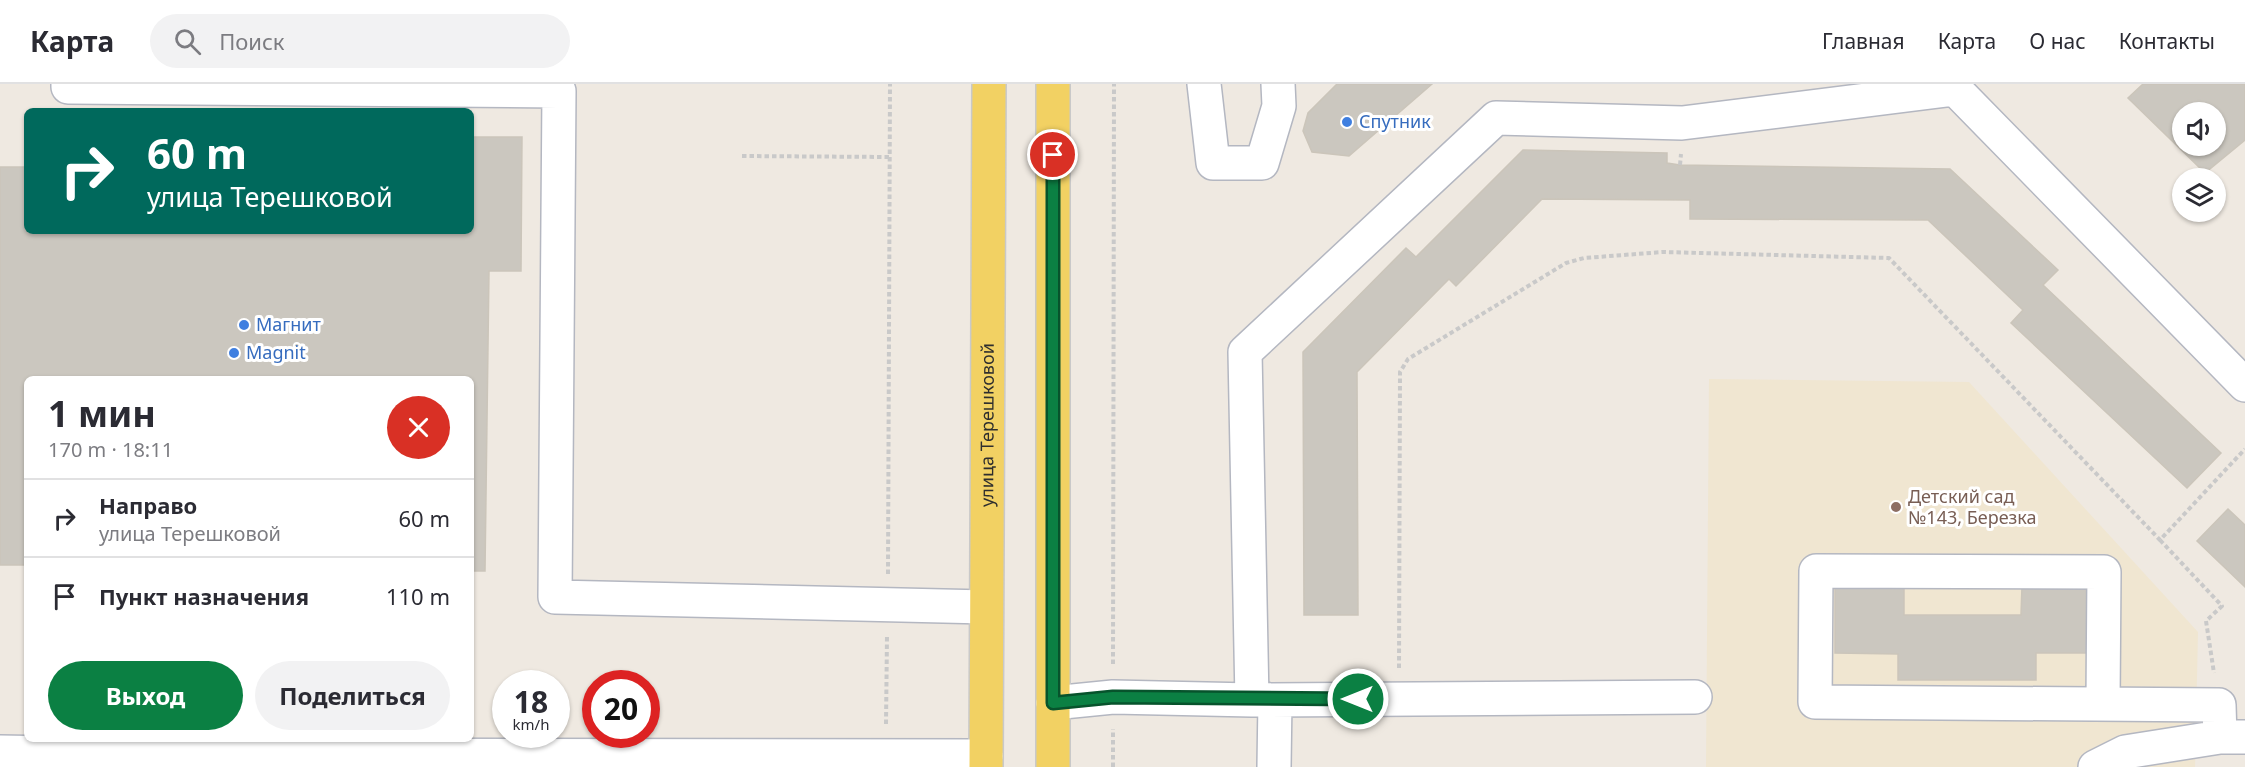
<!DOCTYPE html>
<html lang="ru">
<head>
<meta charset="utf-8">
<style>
	:root { --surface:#fff; --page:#f2f2f3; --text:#2b2b33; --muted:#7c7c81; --line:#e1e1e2; --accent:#0b8043 }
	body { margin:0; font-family:"Noto Sans",sans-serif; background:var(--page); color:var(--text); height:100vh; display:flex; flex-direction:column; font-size:22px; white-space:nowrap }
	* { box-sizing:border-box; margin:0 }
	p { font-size:20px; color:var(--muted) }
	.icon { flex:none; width:33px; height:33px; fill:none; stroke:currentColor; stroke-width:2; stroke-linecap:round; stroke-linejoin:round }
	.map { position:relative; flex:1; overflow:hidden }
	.sheet { position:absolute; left:24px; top:292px; width:450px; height:366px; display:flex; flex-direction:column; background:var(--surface); border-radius:9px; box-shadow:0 2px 4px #0004 }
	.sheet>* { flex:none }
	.hud { position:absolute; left:24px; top:24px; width:450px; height:126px; border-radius:9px; box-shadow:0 2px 4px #0004; background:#00695c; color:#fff; overflow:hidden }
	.buttons { position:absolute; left:2172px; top:18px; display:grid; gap:12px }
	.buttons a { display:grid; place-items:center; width:54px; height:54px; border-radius:50%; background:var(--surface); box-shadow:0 2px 4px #0004; font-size:30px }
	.speed { position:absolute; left:492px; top:586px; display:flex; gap:12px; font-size:30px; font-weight:700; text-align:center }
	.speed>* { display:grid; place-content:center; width:78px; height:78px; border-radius:50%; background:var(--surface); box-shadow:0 2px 4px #0004; line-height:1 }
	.speed small { font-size:15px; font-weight:400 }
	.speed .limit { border:9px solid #d22; background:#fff; color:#111 }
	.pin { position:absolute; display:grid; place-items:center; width:51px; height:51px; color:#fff; margin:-26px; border:3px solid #fff; border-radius:50%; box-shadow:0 2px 6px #0007 }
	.me { position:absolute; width:66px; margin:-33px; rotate:270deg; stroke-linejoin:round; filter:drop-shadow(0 0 4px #0008) }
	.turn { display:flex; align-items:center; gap:21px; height:126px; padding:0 24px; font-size:27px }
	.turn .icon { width:78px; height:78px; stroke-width:2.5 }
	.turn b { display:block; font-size:42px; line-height:51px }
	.round { display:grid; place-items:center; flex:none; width:63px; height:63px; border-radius:32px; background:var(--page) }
	.summary { display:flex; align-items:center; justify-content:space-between; height:102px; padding:0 24px }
	h1 { font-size:36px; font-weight:700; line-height:45px }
	.primary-button { display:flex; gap:12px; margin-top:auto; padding:12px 24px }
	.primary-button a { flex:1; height:69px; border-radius:36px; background:var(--accent); color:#fff; font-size:24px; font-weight:700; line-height:69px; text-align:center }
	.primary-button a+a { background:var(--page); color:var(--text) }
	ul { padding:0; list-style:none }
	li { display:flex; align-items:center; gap:18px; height:78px; padding:0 24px; border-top:2px solid var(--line) }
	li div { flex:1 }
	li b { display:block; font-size:22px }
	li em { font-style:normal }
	header { display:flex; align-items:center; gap:36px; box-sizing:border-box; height:84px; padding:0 30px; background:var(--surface); border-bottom:2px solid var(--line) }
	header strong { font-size:28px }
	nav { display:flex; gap:33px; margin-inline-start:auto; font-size:21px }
	.search { width:420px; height:54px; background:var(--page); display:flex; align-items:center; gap:15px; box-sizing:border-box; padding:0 21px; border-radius:33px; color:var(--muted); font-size:22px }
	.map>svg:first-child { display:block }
</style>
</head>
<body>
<header>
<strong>Карта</strong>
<div class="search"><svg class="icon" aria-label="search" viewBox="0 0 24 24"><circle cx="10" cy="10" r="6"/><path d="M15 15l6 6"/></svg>Поиск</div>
<nav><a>Главная</a><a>Карта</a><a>О нас</a><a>Контакты</a></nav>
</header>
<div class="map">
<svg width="2245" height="683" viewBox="0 0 2245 683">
	<rect width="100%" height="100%" fill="#efe9e1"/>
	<path fill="#f0e6d1" d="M 1709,295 L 1969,298 L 2198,548 L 2195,683 L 1706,683 Z"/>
	<path fill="#cbc7bf" stroke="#cbc5ba" stroke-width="1.5" fill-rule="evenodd" d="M 1337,0 L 1432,0 L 1349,72 L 1312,68 L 1303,47 L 1308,29 Z
		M 2143,0 L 2245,0 L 2245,56 L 2205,89 L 2128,14 ZM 2182,28 L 2216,28 L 2216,62 L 2182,62 Z
		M 471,53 L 522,53 L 521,187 L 489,187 L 485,487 L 471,487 L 471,296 L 27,296 L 27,481 L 0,481 L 0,83 L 27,83 L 27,147 L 471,147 Z
		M 1523,66 L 1667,69 L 1667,79 L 1680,81 L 1950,85 L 2058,186 L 2043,201 L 2221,369 L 2187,404 L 2011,239 L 2023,226 L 1928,136 L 1690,135 L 1690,116 L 1542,115 L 1456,202 L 1449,195 L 1357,288 L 1358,531 L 1304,531 L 1303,268 L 1406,164 L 1416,173 Z
		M 2228,425 L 2245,441 L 2245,503 L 2197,457 Z
		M 2022,502 L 2095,503 L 2094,569 L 2036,569 L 2036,596 L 1898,596 L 1898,570 L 1835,569 L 1835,503 L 1904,503 L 1904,531 L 2021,531 Z"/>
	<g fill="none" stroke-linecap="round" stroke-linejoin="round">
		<defs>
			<path id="minor" d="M 68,0 L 68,3 L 559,7 L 555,513 L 986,523
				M 1204,0 L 1213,79 L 1262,79 L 1279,22 L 1278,0
				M 1252,616 L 1695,613
				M 2103,618 L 2104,488 L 1816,487 L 1815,618 L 2219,621 L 2220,653
				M 1053,619 L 1113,613 L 1252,616 L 1245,268 L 1496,34 L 1682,39 L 1955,5 L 2245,301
				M 0,668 L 169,671 L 986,672
				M 1274,683 L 1275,616
				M 2095,683 L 2125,668 L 2220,653 L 2245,653"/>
			<g id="major">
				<path d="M 1053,0 L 1053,683"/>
				<path id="s1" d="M 986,683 L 989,0"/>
			</g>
		</defs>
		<use href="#minor" stroke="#b4b7c1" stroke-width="36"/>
		<use href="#major" stroke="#c9c9c9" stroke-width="36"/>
		<path stroke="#c9c9c9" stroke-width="4" stroke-dasharray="4.5 3" stroke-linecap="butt" d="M 742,72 L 889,73
			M 1680,81 L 1681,70
			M 2160,456 L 2222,522 L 2206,537 L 2214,589
			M 888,490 L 890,0
			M 1113,580 L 1114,0
			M 1399,584 L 1400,288 L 1408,275 L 1566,179 L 1584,174 L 1663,168 L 1889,174 L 2160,456 L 2245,365
			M 886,640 L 887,552
			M 1113,683 L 1113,645"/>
		<use href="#minor" stroke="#fff" stroke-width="33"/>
		<use href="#major" stroke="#f2d163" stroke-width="33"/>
	</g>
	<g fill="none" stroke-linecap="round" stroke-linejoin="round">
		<defs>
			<path id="route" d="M 1053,71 L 1053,619 L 1113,613 L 1358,615"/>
		</defs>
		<use href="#route" stroke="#07532c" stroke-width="15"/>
		<use href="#route" stroke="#0b8043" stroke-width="10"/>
	</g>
	<g fill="#3f7fe0" stroke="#fff" stroke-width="2">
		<circle cx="1347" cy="38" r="6"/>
		<circle cx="244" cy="241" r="6"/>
		<circle cx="234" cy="269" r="6"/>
	</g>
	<circle fill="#8d6e63" stroke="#fff" stroke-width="2" cx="1896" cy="423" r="6"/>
	<g text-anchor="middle" stroke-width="6" stroke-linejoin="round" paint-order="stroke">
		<g font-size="18" fill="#366cbe" stroke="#fff" text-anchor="start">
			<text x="1359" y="44">Спутник</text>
			<text x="256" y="247">Магнит</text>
			<text x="246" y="275">Magnit</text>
		</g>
		<g font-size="18" fill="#2e2e2e" stroke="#fff">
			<text dy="6" stroke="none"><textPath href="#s1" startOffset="342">улица Терешковой</textPath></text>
		</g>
		<g font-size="18" fill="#785e54" stroke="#fff" text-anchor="start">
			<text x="1908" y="419">Детский сад<tspan x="1908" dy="21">№143, Березка</tspan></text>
		</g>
	</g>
</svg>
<div class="buttons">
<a><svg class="icon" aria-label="sound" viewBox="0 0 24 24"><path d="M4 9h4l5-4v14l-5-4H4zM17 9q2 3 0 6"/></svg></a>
<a><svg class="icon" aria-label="layers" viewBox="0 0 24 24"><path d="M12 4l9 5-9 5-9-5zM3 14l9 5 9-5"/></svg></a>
</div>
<div class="speed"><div>18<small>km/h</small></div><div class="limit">20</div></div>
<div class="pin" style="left:1053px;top:71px;background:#d93025"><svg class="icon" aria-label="arrive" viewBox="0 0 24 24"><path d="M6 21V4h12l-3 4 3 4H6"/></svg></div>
<svg class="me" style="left:1358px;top:615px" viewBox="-20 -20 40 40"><circle r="17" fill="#0b8043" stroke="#fff" stroke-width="3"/><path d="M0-11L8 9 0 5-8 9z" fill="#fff"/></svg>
<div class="hud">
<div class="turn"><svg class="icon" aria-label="right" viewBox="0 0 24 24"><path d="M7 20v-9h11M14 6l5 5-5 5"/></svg><div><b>60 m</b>улица Терешковой</div></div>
</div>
<section class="sheet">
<div class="summary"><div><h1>1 мин</h1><p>170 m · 18:11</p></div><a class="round" style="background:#d93025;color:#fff"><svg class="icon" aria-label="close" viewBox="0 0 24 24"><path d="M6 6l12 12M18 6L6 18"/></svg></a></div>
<ul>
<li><svg class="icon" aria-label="right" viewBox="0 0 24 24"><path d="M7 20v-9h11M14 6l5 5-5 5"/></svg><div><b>Направо</b><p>улица Терешковой</p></div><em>60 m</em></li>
<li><svg class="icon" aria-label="arrive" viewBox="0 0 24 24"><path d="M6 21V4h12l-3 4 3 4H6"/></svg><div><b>Пункт назначения</b></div><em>110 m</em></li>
</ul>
<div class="primary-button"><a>Выход</a><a>Поделиться</a></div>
</section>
</div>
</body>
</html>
